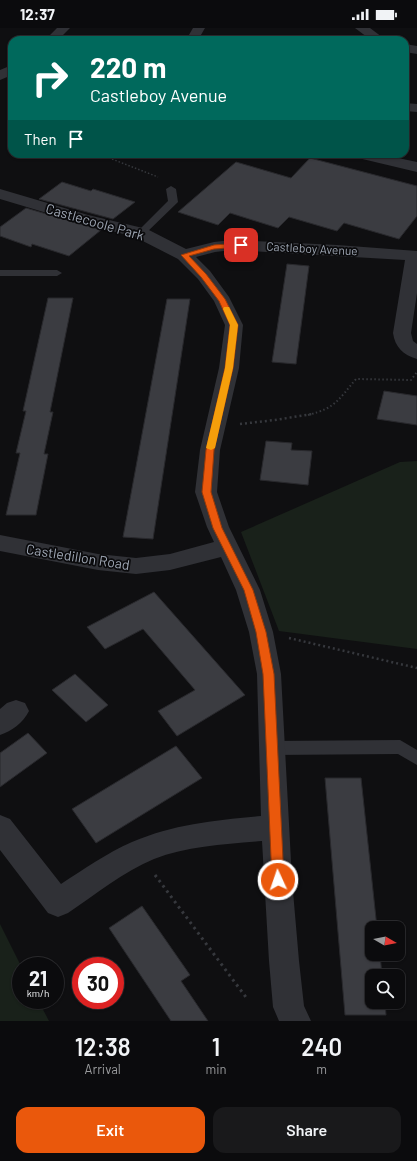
<!DOCTYPE html>
<html lang="en">
<head>
<meta charset="utf-8">
<style>
	:root { --surface:#0b0b0d; --page:#19191b; --text:#f1f3f6; --muted:#9a9b9d; --line:#2b2b2e; --accent:#ea580c }
	body { margin:0; font-family:Barlow,sans-serif; background:var(--page); color:var(--text); height:100vh; display:flex; flex-direction:column; font-size:15px; white-space:nowrap }
	* { box-sizing:border-box; margin:0 }
	p { font-size:13px; color:var(--muted) }
	.icon { flex:none; width:22px; height:22px; fill:none; stroke:currentColor; stroke-width:2; stroke-linecap:round; stroke-linejoin:round }
	.map { position:relative; height:993px; overflow:hidden }
	.side { display:flex; flex-direction:column; background:var(--surface); flex:1 }
	.side>* { flex:none }
	.banner { position:absolute; left:8px; top:8px; width:401px; height:122px; border-radius:12px; box-shadow:0 1px 3px #0004,0 0 0 1px var(--line); background:#00695c; color:#fff; overflow:hidden }
	.needle { width:26px; rotate:99deg }
	.buttons { position:absolute; left:365px; top:893px; display:grid; gap:8px }
	.buttons a { display:grid; place-items:center; width:40px; height:40px; border-radius:8px; background:var(--surface); box-shadow:0 1px 3px #0004,0 0 0 1px var(--line); font-size:20px }
	.speed { position:absolute; left:12px; top:929px; display:flex; gap:8px; font-size:20px; font-weight:700; text-align:center }
	.speed>* { display:grid; place-content:center; width:52px; height:52px; border-radius:50%; background:var(--surface); box-shadow:0 1px 3px #0004,0 0 0 1px var(--line); line-height:1 }
	.speed small { font-size:10px; font-weight:400 }
	.speed .limit { border:6px solid #d22; background:#fff; color:#111 }
	.pin { position:absolute; display:grid; place-items:center; width:34px; height:34px; color:#fff; margin:-17px; border-radius:8px; box-shadow:0 2px 6px #0006 }
	.me { position:absolute; width:44px; margin:-22px; rotate:357deg; stroke-linejoin:round; filter:drop-shadow(0 0 3px #0008) }
	.turn { display:flex; align-items:center; gap:14px; height:84px; padding:0 16px; font-size:18px }
	.turn .icon { width:52px; height:52px; stroke-width:2.5 }
	.turn b { display:block; font-size:28px; line-height:34px }
	.then { display:flex; align-items:center; height:38px; padding:0 16px; background:#0003; gap:8px; font-size:15px }
	.eta { display:flex; justify-content:space-evenly; align-items:center; height:68px; text-align:center }
	.eta b { font-size:24px; font-weight:600; line-height:28px }
	.action { display:flex; gap:8px; margin-top:auto; padding:8px 16px }
	.action a { flex:1; height:46px; border-radius:12px; background:var(--accent); color:#fff; font-size:16px; font-weight:600; line-height:46px; text-align:center }
	.action a+a { background:var(--page); color:var(--text) }
	.status { display:flex; justify-content:space-between; align-items:center; height:28px; padding:0 20px; background:var(--surface); direction:ltr }
	.status svg { height:11px; fill:currentColor }
	.map>svg:first-child { display:block }
</style>
</head>
<body>
<div class="status"><b>12:37</b><svg viewBox="0 0 49 12"><path d="M0 12V9h3v3zM5 12V6h3v6zM10 12V3h3v9zM15 12V0h3v12zM26 1h20v11H26zM47 4h2v5h-2z"/></svg></div>
<div class="map">
<svg width="417" height="993" viewBox="0 0 417 993">
	<rect width="100%" height="100%" fill="#0f0f11"/>
	<path fill="#19211a" d="M 417,433 L 417,621 L 279,603 L 241,504 L 400,434 Z
		M 0,896 L 21,938 L 21,972 L 38,972 L 49,993 L 0,993 Z"/>
	<path fill="#3b3c41" stroke="#29292d" d="M 310,130 L 417,158 L 417,188 L 399,211 L 344,195 L 337,203 L 289,189 L 278,200 L 230,185 L 218,197 L 178,184 L 236,134 L 291,150 Z
		M 62,154 L 91,163 L 93,161 L 135,174 L 113,191 L 39,171 Z
		M 26,180 L 77,195 L 101,202 L 69,228 L 32,216 L 31,219 L 0,208 L 0,199 Z
		M 287,236 L 309,238 L 296,336 L 272,334 Z
		M 48,270 L 73,270 L 50,384 L 53,384 L 44,426 L 48,426 L 36,487 L 6,487 L 20,425 L 16,425 L 26,383 L 23,383 Z
		M 167,271 L 190,271 L 153,511 L 123,509 Z
		M 384,363 L 417,368 L 417,397 L 377,391 Z
		M 266,413 L 292,415 L 291,422 L 312,423 L 308,457 L 260,452 Z
		M 154,564 L 245,667 L 177,708 L 158,683 L 195,662 L 143,601 L 105,621 L 87,599 Z
		M 75,646 L 108,677 L 86,694 L 52,662 Z
		M 28,705 L 47,725 L 0,759 L 0,725 Z
		M 176,718 L 202,750 L 96,815 L 72,781 Z
		M 325,750 L 361,750 L 377,900 L 372,900 L 372,926 L 380,926 L 382,948 L 372,948 L 372,974 L 385,974 L 386,987 L 345,987 Z
		M 142,878 L 190,947 L 181,953 L 208,993 L 171,993 L 109,900 Z"/>
	<g fill="none" stroke-linecap="round" stroke-linejoin="round">
		<path stroke="#36383d" stroke-width="1.5" stroke-dasharray="1.5 2" stroke-linecap="butt" d="M 99,126 L 158,149"/>
		<path stroke="#36383d" stroke-width="2" stroke-dasharray="1.5 2.5" stroke-linecap="butt" d="M 308,387 C 336,380 339,371 356,351 L 411,352 L 417,344"/>
		<path stroke="#36383d" stroke-width="2.5" stroke-dasharray="2 3" stroke-linecap="butt" d="M 240,396 L 275,392 L 312,386
			M 289,610 L 417,640"/>
		<path stroke="#36383d" stroke-width="3" stroke-dasharray="2.5 4" stroke-linecap="butt" d="M 155,847 L 248,972"/>
		<path fill="#303136" fill-rule="evenodd" d="M 171,158 L 176,161 L 178,174 L 144,207 L 138,207 L 136,205 L 168,173 L 166,161 Z
			M 0,242 L 57,242 L 62,245 L 57,248 L 0,248 Z
			M 400,712 L 417,722 L 417,737 L 398,726 L 272,727 L 267,725 L 264,720 L 267,715 L 272,713 Z"/>
		<path fill="#303136" fill-rule="evenodd" d="M 57,0 L 70,0 L 58,12 L 45,12 Z
			M 193,0 L 205,0 L 198,12 L 186,12 Z
			M 355,0 L 370,0 L 386,12 L 371,12 Z
			M 405,16 L 417,18 L 417,26 L 405,24 Z
			M 12,37 L 12,47 L 0,52 L 0,42 Z
			M 405,75 L 417,76 L 417,84 L 405,83 Z
			M 351,126 L 379,126 L 417,134 L 417,144 L 354,129 Z
			M 0,161 L 88,187 L 147,201 L 186,221 L 214,214 L 232,212 L 337,217 L 417,223 L 417,265 L 411,305 L 413,313 L 417,316 L 417,331 C 403,327 395,319 393,305 L 405,232 L 232,222 L 215,224 L 196,229 L 210,243 L 229,269 L 243,297 L 239,340 L 220,422 L 217,464 L 229,499 L 260,562 L 273,604 L 281,646 L 292,852 L 299,933 L 304,978 L 311,993 L 279,993 L 273,979 L 269,933 L 262,813 C 227,816 187,818 154,831 C 123,844 96,866 68,885 L 58,889 L 48,885 L 0,822 L 0,787 L 10,791 L 61,856 C 84,841 107,825 132,814 C 174,796 217,792 261,788 L 257,646 L 249,604 L 236,562 L 221,529 L 170,542 L 136,546 L 98,542 L 0,523 L 0,507 L 98,526 L 136,530 L 170,526 L 214,514 L 207,499 L 195,464 L 200,422 L 219,340 L 225,297 L 214,273 L 198,251 L 178,231 L 135,209 L 77,194 L 0,171 Z
			M 16,672 L 25,675 L 29,683 C 23,695 12,703 0,707 L 0,681 L 7,675 Z"/>
	</g>
	<path fill="#ea580c" stroke="#983908" d="M 241,215 L 243,216 L 243,219 L 214,221 L 189,228 L 206,246 L 225,271 L 238,297 L 233,340 L 214,422 L 211,464 L 222,500 L 253,562 L 266,604 L 274,646 L 284,852 L 282,856 L 278,858 L 274,856 L 272,852 L 263,646 L 256,604 L 244,562 L 213,500 L 202,464 L 206,422 L 225,340 L 230,297 L 219,273 L 201,249 L 181,227 L 214,217 Z"/>
	<path fill="#f59e0b" d="M 224,279 L 229,279 L 238,297 L 233,340 L 215,420 L 211,422 L 206,420 L 225,340 L 230,297 L 223,281 Z"/>
	<g text-anchor="middle" stroke-width="3.5" stroke-linejoin="round" paint-order="stroke">
		<g font-size="12" fill="#9ea6b3" stroke="#0a0a0c">
			<text transform="translate(312 221) rotate(3)" y="4">Castleboy Avenue</text>
		</g>
		<g font-size="14" fill="#9ea6b3" stroke="#0a0a0c">
			<text transform="translate(95 194) rotate(16)" y="5">Castlecoole Park</text>
			<text transform="translate(78 529) rotate(9)" y="5">Castledillon Road</text>
		</g>
	</g>
</svg>
<div class="buttons">
<a><svg class="needle" viewBox="-14 -14 28 28"><path d="M0-13l5 13h-10z" fill="#e53935"/><path d="M0 13l5-13h-10z" fill="#9a9b9d"/></svg></a>
<a><svg class="icon" aria-label="search" viewBox="0 0 24 24"><circle cx="10" cy="10" r="6"/><path d="M15 15l6 6"/></svg></a>
</div>
<div class="speed"><div>21<small>km/h</small></div><div class="limit">30</div></div>
<div class="pin" style="left:241px;top:217px;background:#d93025"><svg class="icon" aria-label="arrive" viewBox="0 0 24 24"><path d="M6 21V4h12l-3 4 3 4H6"/></svg></div>
<svg class="me" style="left:278px;top:852px" viewBox="-20 -20 40 40"><circle r="17" fill="#ea580c" stroke="#fff" stroke-width="3"/><path d="M0-11L8 9 0 5-8 9z" fill="#fff"/></svg>
<div class="banner">
<div class="turn"><svg class="icon" aria-label="right" viewBox="0 0 24 24"><path d="M7 20v-9h11M14 6l5 5-5 5"/></svg><div><b>220 m</b>Castleboy Avenue</div></div>
<div class="then">Then<svg class="icon" aria-label="arrive" viewBox="0 0 24 24"><path d="M6 21V4h12l-3 4 3 4H6"/></svg></div>
</div>
</div>
<section class="side">
<div class="eta">
<div><b>12:38</b><p>Arrival</p></div>
<div><b>1</b><p>min</p></div>
<div><b>240</b><p>m</p></div>
</div>
<div class="action"><a>Exit</a><a>Share</a></div>
</section>
</body>
</html>
